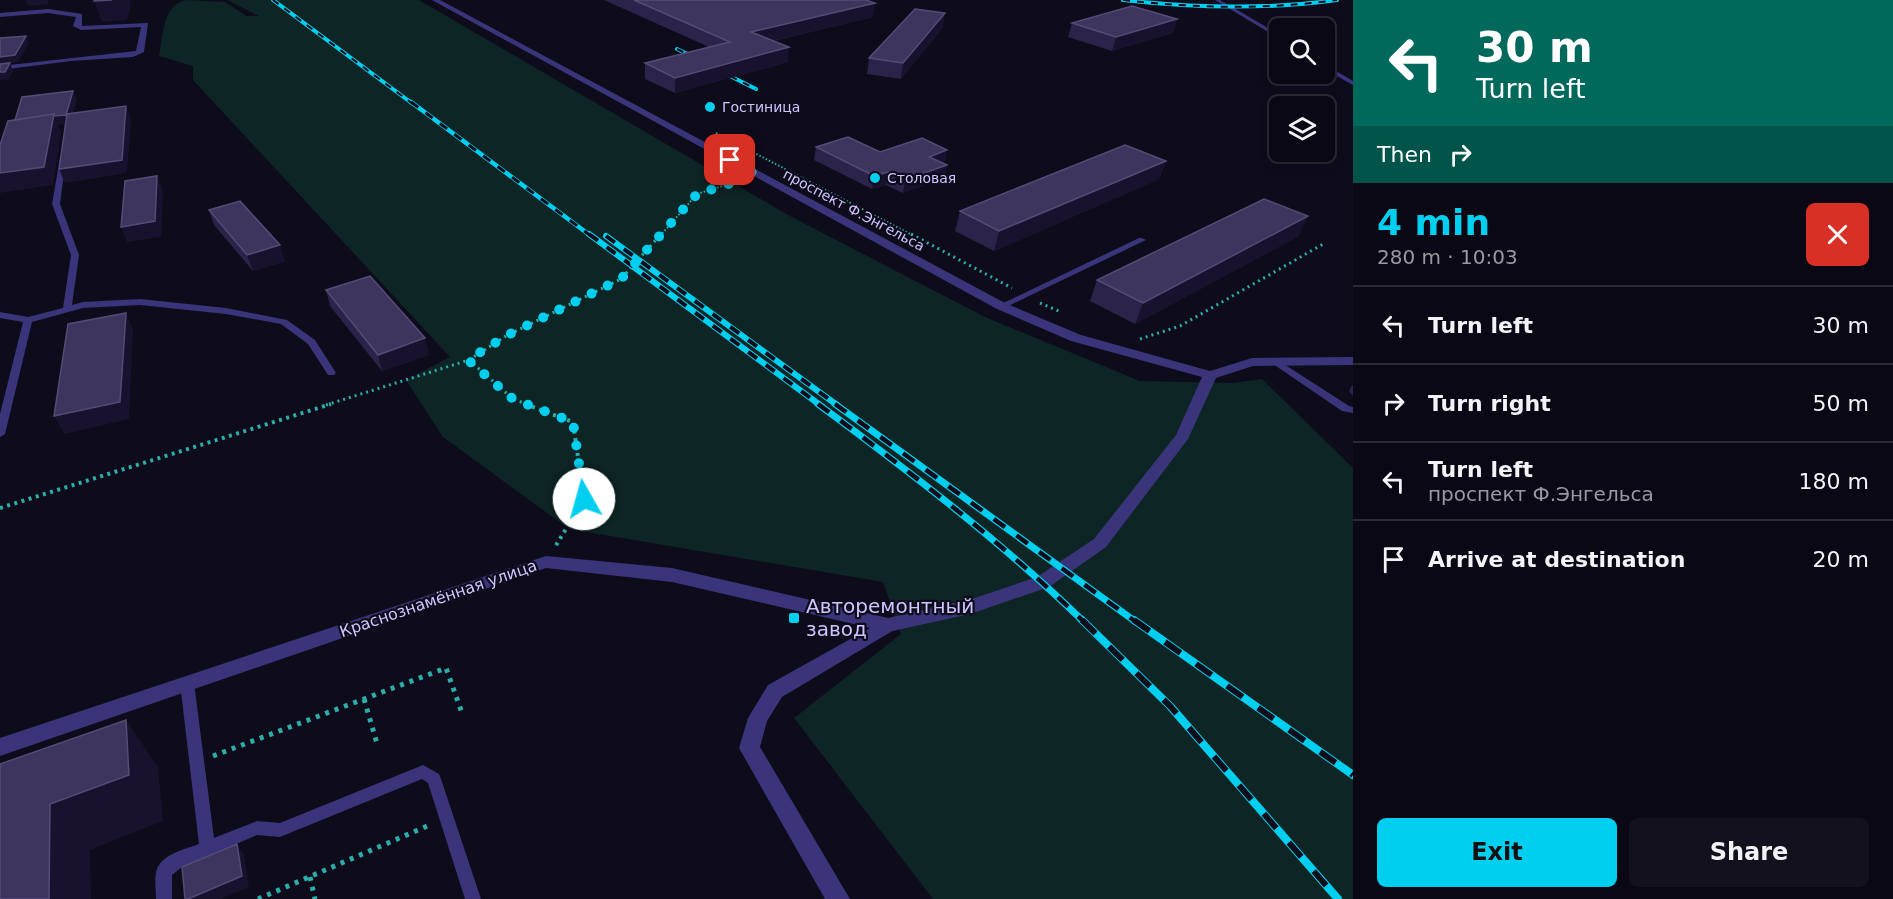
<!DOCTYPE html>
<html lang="en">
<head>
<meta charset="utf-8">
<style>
	:root { --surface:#0a0814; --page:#13111d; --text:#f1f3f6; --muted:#999aa0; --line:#2a2934; --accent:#00cff0 }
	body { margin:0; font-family:"DejaVu Sans",sans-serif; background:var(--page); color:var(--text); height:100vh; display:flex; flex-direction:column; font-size:22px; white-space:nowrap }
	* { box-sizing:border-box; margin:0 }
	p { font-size:20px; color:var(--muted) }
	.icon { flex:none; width:33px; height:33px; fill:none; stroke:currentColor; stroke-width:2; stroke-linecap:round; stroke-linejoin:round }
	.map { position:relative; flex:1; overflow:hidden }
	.side { display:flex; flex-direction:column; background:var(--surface); width:540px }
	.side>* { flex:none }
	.banner { background:#00695c; color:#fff; overflow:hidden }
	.fabs { position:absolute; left:1269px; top:18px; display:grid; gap:12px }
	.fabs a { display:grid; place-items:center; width:66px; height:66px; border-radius:9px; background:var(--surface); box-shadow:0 3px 9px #0003,0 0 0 2px var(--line); font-size:30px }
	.pin { position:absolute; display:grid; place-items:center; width:51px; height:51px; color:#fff; margin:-26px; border-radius:12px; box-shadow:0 3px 9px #0006 }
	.me { position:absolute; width:66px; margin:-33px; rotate:353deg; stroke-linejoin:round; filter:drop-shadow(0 0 4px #0008) }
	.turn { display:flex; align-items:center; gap:21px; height:126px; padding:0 24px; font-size:27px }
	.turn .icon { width:78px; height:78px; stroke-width:2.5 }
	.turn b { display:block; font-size:42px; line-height:51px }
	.then { display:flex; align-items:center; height:57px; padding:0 24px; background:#0003; gap:12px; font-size:22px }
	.round { display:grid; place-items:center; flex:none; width:63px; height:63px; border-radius:9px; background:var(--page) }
	.headline { display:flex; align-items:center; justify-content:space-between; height:102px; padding:0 24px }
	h1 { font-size:36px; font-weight:800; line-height:45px; color:var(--accent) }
	.primary-button { display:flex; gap:12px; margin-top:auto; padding:12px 24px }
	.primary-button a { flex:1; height:69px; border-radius:9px; background:var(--accent); color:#111; font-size:24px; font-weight:800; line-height:69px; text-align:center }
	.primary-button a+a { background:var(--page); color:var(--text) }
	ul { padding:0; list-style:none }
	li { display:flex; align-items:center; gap:18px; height:78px; padding:0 24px; border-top:2px solid var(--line) }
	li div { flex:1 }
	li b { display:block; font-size:22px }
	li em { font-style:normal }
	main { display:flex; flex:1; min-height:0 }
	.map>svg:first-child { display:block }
</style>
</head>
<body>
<main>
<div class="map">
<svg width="1353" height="899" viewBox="0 0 1353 899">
	<rect width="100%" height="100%" fill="#0e0b1b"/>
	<path fill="#0e2525" d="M 187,0 L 225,2 L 247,16 L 259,16 L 227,0 L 419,0 L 788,215 L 985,317 L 1140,381 L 1232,383 L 1262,379 L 1353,468 L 1353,899 L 933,899 L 794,718 L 901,634 L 883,582 L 569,529 L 443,437 L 406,380 L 450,357 L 193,80 L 193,66 L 159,56 C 163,36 162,4 187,0 Z"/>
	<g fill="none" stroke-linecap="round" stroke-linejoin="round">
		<path stroke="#2badaa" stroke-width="2" stroke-dasharray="1.5 2" stroke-linecap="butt" d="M 716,133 L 914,236
			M 660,236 L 697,194 L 741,180"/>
		<path stroke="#2badaa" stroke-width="3" stroke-dasharray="2 4" stroke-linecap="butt" d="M 911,234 L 1012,288
			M 1040,303 L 1061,312
			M 1140,339 L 1180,326 L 1325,243
			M 469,360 L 513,399 L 529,405
			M 326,405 L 469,360 L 506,336 L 621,279 L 661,234"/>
		<path stroke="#2badaa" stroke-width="4" stroke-dasharray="3 4.5" stroke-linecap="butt" d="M 525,404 L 573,422 L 584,499 L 555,547
			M 0,508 L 331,404"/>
		<path stroke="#2badaa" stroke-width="5" stroke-dasharray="4 6" stroke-linecap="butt" d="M 364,699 L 378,747
			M 213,756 L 446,668 L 462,713
			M 310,877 L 315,899
			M 258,899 L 432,824"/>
		<path fill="#3a357b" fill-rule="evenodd" d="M 1215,0 L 1220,0 L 1280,35 L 1280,39 Z
			M 1324,64 L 1353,81 L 1353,85 L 1324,69 Z
			M 63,156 L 66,158 L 60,204 L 79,255 L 72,305 L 83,302 L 140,299 L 226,308 L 287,320 L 315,340 L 336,373 L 334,375 L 328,375 L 308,344 L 281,324 L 226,314 L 140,305 L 83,308 L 32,322 L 5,434 L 0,437 L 0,414 L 23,322 L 0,318 L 0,312 L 28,317 L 63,308 L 71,255 L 52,204 L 60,158 Z
			M 1139,238 L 1142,238 L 1146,240 L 1004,308 L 998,308 L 997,306 Z
			M 1276,359 L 1349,406 L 1353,407 L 1353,413 L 1342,411 L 1273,364 L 1271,362 Z
			M 187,677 L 192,679 L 194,683 L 214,838 L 257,821 L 280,823 L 423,765 L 439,774 L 441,779 L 481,899 L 465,899 L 428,783 L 422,779 L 280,837 L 257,835 L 182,867 L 172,875 L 172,899 L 156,899 C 156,890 154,877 157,869 C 163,854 185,849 199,844 L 180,683 L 182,679 Z"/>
		<path fill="#3a357b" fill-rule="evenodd" d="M 48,9 L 82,14 L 82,26 L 148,23 L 144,52 L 133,57 L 71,61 L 0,70 L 0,66 L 136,51 L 141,27 L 81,30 L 73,26 L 76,17 L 48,13 L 0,17 L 0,13 Z
			M 888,618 L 894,620 L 897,625 L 894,630 L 782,697 L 767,721 L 760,747 L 850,899 L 825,899 L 739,748 L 748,718 L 768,685 Z"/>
		<path fill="#3a357b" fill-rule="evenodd" d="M 432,0 L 440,0 L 1005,303 L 1081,335 L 1210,371 L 1252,358 L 1353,357 L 1353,365 L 1253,366 L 1216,378 L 1188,439 L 1106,547 L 1049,587 L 970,614 L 888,632 L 672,582 L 546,568 L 0,756 L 0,738 L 546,556 L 672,568 L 888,618 L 969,600 L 1037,577 L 1094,539 L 1176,435 L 1202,377 L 1071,341 L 997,309 Z"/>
		<defs>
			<path id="rail-far4" d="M 273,0 L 413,104
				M 1123,0 C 1195,8 1265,10 1337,0
				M 677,49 L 700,60
				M 718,70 L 756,89"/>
			<path id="rail-far3" d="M 411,102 L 591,236"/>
			<path id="rail-far2" d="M 589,234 L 820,405
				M 606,236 L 837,405"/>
			<path id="rail-far1" d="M 818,404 C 910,472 1002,542 1084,622
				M 835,404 L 1136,622"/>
			<path id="rail" d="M 1082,620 L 1170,706 L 1338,899
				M 1134,620 L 1353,775"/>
		</defs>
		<use href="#rail-far4" stroke="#00cff0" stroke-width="4"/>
		<use href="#rail-far3" stroke="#00cff0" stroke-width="4.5"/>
		<use href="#rail-far2" stroke="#00cff0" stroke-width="6"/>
		<use href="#rail-far1" stroke="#00cff0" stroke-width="7"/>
		<use href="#rail" stroke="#00cff0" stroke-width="8"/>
		<use href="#rail-far4" stroke="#0e0b1b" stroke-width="2" stroke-dasharray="7" stroke-linecap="butt"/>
		<use href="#rail-far3" stroke="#0e0b1b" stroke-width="3" stroke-dasharray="9" stroke-linecap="butt"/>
		<use href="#rail-far2" stroke="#0e0b1b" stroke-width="4" stroke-dasharray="11" stroke-linecap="butt"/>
		<use href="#rail-far1" stroke="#0e0b1b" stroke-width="4.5" stroke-dasharray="14" stroke-linecap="butt"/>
		<use href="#rail" stroke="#0e0b1b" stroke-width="6" stroke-dasharray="19" stroke-linecap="butt"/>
	</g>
	<path fill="#2c234b" d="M 604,0 L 866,0 L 873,17 L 773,41 L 788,62 L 675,93 L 645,79 L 645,63 L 709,47 Z
		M 1177,19 L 1173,33 L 1112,51 L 1068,37 L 1072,23 Z
		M 943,27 L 901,79 L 867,74 L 869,58 Z
		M 816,147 L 880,152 L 945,163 L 943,163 L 947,165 L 944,178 L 903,193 L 886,185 L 872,189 L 814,160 Z
		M 1166,161 L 1159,179 L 994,251 L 955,231 L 960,211 Z
		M 209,210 L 285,261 L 253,271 L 214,225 Z
		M 1299,236 L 1135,324 L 1090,301 L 1097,280 Z
		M 326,290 L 429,355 L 382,371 L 330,306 Z
		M 1352,385 L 1353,385 L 1353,396 L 1349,391 Z"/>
	<path fill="#19122f" d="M 26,0 L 48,0 L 49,4 L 28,6 Z
		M 112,0 L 129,0 L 131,4 L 127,20 L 102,22 L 94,1 Z
		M 875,3 L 873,17 L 750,46 L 751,32 Z
		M 945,13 L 943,27 L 901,79 L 903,63 Z
		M 1177,19 L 1173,33 L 1112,51 L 1116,37 Z
		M 26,36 L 29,43 L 18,62 L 0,64 L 0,57 Z
		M 789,47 L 788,62 L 675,93 L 675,78 Z
		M 10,63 L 13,71 L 9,79 L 0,80 L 0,72 Z
		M 73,91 L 77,100 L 70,124 L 58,125 L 61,132 L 53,185 L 0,193 L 0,173 L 19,130 Z
		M 126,106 L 131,119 L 127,173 L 65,183 L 59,169 Z
		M 947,150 L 945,163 L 926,169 L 929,157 Z
		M 1166,161 L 1159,179 L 994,251 L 999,231 Z
		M 947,165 L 944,178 L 903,193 L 905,180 Z
		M 888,172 L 886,185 L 872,189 L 874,176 Z
		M 157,176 L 163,191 L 161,237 L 127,242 L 121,227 Z
		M 1308,216 L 1299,236 L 1135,324 L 1143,303 Z
		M 280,245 L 285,261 L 253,271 L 247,255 Z
		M 126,313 L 133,329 L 129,419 L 64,434 L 54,416 Z
		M 425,338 L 429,355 L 382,371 L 378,355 Z
		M 126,720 L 158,767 L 163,821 L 90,850 L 91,899 L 49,899 L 50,804 Z
		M 237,844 L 244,855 L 249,887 L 221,899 L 188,899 Z"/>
	<path fill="#3e355e" stroke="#544b77" stroke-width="1.5" d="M 95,0 L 112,0 L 94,1 Z
		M 634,0 L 866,0 L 875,3 L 751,32 L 789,47 L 675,78 L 645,63 L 730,42 Z
		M 1132,6 L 1177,19 L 1116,37 L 1072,23 Z
		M 915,9 L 945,13 L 903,63 L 869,58 Z
		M 26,36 L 15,55 L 0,57 L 0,38 Z
		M 10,63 L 5,72 L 0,72 L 0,64 Z
		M 73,91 L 66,115 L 54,116 L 54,114 L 15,120 L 22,97 Z
		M 126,106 L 122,160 L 59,169 L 67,114 Z
		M 54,114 L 44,167 L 0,173 L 0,145 L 8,121 Z
		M 848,137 L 880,152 L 922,138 L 947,150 L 929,157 L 947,165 L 905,180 L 888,172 L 874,176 L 816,147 Z
		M 1125,145 L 1166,161 L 999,231 L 960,211 Z
		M 157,176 L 155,221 L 121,227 L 125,181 Z
		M 1264,199 L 1308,216 L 1143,303 L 1097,280 Z
		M 240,201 L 280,245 L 247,255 L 209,210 Z
		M 370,276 L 425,338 L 378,355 L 326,290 Z
		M 126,313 L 120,402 L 54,416 L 68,324 Z
		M 126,720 L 129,775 L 50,804 L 49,899 L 0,899 L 0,764 Z
		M 237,844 L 242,876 L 188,899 L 185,899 L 182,867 Z"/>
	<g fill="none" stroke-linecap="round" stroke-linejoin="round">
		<path stroke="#00cff0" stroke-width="10" stroke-dasharray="0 18" d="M 584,499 L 573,422 L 513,399 L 468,360 L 506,336 L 621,279 L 697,194 L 757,175 L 730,160"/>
	</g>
	<g fill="#00cff0" stroke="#0e0b1b" stroke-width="2">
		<circle cx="710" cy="107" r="6"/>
		<circle cx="875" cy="178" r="6"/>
		<rect x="788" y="612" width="12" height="12" rx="3"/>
	</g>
	<g text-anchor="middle" stroke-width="4.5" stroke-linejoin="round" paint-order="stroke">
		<g font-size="14" fill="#cec5ff" stroke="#0e0b1b" text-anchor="start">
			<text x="722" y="112">Гостиница</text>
			<text x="887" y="183">Столовая</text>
		</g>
		<g font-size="14" fill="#cec5ff" stroke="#0e0b1b">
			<text transform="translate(854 210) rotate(28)" y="5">проспект Ф.Энгельса</text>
		</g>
		<g font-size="16" fill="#cec5ff" stroke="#0e0b1b">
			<text transform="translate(438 598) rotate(-19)" y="6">Краснознамённая улица</text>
		</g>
		<g font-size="20" fill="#cec5ff" stroke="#0e0b1b" text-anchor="start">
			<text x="806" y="613">Авторемонтный<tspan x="806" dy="23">завод</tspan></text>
		</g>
	</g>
</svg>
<div class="fabs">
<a><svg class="icon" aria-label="search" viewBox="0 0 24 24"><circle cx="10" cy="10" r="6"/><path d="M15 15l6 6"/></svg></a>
<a><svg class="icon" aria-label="layers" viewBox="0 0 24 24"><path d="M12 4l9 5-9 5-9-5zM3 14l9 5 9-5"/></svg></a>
</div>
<div class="pin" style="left:730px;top:160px;background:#d93025"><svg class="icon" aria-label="arrive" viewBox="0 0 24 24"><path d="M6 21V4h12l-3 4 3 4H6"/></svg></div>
<svg class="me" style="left:584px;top:499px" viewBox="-20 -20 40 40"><circle r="19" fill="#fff"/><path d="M0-13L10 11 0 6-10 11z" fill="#00cff0"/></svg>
</div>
<section class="side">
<div class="banner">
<div class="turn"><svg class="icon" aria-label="left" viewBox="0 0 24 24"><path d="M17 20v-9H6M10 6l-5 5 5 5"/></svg><div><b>30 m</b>Turn left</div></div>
<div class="then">Then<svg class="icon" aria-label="right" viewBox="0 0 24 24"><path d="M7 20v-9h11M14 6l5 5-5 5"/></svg></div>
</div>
<div class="headline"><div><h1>4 min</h1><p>280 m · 10:03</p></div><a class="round" style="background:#d93025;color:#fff"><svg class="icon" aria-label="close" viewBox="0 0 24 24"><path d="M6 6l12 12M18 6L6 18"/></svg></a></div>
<ul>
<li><svg class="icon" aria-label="left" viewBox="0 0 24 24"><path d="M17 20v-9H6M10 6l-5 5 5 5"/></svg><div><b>Turn left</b></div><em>30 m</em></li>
<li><svg class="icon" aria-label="right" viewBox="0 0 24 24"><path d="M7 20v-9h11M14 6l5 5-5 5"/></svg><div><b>Turn right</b></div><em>50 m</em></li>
<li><svg class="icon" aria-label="left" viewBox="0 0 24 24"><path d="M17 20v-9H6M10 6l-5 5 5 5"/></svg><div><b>Turn left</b><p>проспект Ф.Энгельса</p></div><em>180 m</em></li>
<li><svg class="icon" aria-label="arrive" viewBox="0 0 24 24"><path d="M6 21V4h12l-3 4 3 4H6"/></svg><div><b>Arrive at destination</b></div><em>20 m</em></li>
</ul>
<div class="primary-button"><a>Exit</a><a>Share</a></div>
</section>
</main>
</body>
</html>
